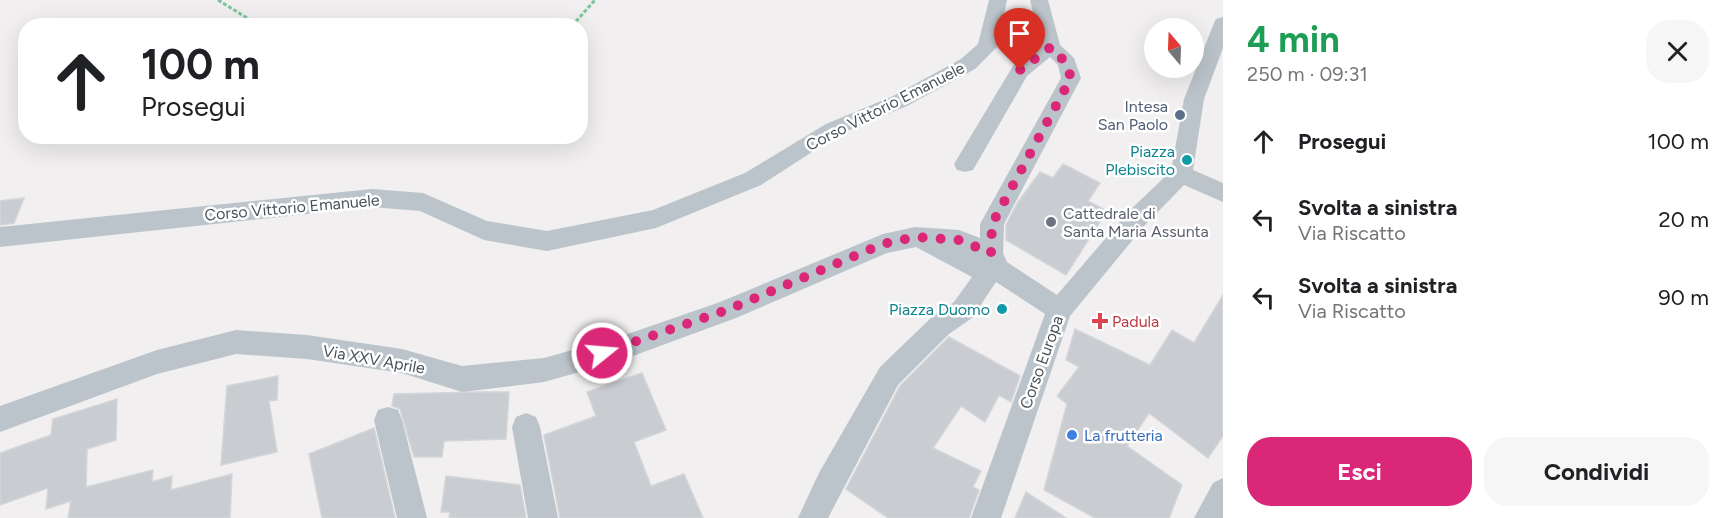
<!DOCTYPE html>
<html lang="it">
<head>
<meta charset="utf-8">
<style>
	:root { --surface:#fff; --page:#f6f6f6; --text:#202124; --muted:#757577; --accent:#db2777 }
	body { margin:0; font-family:Figtree,sans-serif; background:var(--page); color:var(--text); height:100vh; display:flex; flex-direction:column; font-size:22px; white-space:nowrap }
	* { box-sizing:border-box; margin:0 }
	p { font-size:20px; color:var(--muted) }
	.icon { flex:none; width:33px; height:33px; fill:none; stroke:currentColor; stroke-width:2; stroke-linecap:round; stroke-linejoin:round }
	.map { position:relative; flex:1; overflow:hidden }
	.sheet { display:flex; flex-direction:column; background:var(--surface); width:510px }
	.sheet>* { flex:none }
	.banner { position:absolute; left:18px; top:18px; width:570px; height:126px; border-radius:24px; box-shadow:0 6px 24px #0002; background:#fff; color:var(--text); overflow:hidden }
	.needle { width:39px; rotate:341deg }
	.controls { position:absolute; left:1144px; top:18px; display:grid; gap:12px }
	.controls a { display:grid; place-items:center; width:60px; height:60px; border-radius:50%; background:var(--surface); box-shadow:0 6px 24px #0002; font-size:30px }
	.pin { position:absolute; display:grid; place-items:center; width:51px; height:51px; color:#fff; margin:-62px -26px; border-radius:50% 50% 50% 0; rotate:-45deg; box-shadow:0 0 6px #0007 }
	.pin .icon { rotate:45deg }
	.me { position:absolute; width:66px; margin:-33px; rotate:73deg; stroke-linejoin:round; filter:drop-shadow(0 0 4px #0008) }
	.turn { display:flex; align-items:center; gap:21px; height:126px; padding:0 24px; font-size:27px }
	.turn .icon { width:78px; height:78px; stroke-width:2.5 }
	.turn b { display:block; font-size:42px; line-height:51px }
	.round { display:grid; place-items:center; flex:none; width:63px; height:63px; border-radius:24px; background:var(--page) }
	.head { display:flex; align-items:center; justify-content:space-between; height:102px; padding:0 24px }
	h1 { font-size:36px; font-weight:700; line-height:45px; color:#1e9e55 }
	.button { display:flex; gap:12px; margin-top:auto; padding:12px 24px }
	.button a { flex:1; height:69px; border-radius:24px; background:var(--accent); color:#fff; font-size:24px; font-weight:700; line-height:69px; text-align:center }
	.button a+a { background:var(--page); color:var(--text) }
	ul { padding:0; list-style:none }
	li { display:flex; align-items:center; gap:18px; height:78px; padding:0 24px }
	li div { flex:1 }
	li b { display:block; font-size:22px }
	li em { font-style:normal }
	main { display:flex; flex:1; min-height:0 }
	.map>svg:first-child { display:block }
</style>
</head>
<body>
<main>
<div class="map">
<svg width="1223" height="518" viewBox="0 0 1223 518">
	<rect width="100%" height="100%" fill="#f1efef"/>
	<path fill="#c9ccd1" stroke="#d3d5d9" stroke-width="1.5" d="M 1063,164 L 1100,183 L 1088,201 L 1107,211 L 1066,275 L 1006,240 L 1006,225 L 1018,202 L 1040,172 L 1053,178 Z
		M 24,198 L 14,223 L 0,225 L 0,201 Z
		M 1223,295 L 1223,436 L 1208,458 L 1149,413 L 1127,446 L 1182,485 L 1169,518 L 1095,518 L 1044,490 L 1067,404 L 1057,396 L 1079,367 L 1066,360 L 1075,329 L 1150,365 L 1172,330 L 1194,343 Z
		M 949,337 L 1020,376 L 1011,402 L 999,395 L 985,422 L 961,406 L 933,448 L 981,471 L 973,487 L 979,490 L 969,518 L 888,518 L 846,489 L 900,386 Z
		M 642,373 L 666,430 L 634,442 L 651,486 L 684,474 L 703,518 L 560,518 L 544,435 L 596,416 L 587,392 Z
		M 278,376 L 277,400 L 269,401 L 277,452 L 221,465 L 227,386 Z
		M 480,392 L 509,392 L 506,439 L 444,441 L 442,457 L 414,457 L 400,409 L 392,406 L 394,394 Z
		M 117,399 L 116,440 L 87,449 L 86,487 L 153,470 L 152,482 L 172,476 L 171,490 L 232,474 L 230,518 L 68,518 L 71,501 L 46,509 L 48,488 L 0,505 L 0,453 L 51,435 L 53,419 Z
		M 374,428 L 395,518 L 322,518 L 309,454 Z
		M 446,476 L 520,485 L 526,518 L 449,518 L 450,512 L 441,512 Z
		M 1026,492 L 1066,518 L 1015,518 Z"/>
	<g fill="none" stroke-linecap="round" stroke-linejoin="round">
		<path stroke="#7cc69b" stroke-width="3" stroke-dasharray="4 2" stroke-linecap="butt" d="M 218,0 L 260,26
			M 572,26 L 595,0"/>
		<path fill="#bbc4ca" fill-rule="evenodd" d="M 989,0 L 1007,0 L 997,47 L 975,69 L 907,106 L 840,134 L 761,185 L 656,228 L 547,251 L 484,240 L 420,211 L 372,207 L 0,247 L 0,227 L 372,189 L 423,193 L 487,221 L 547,231 L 653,210 L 745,173 L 826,124 L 893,96 L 961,59 L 978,44 Z
			M 1030,0 L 1048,0 L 1060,45 L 1074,58 L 1081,78 L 1004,224 L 1003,253 L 1007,262 L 1057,295 L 1129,211 L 1171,171 L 1184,99 L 1214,23 L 1216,19 L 1223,17 L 1223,48 L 1204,99 L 1193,170 L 1223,183 L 1223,202 L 1184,185 L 1145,225 L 1070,316 L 1001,518 L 971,518 L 1045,314 L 996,282 L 972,318 L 949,334 L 898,385 L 828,518 L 798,518 L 819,473 L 880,367 L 931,318 L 954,302 L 972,277 L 916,247 L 887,253 L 736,318 L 622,360 L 544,382 L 462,392 L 402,373 L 307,359 L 236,354 L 157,374 L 0,432 L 0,406 L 157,350 L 236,330 L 307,335 L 402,349 L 462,366 L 544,358 L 622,336 L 720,302 L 883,234 L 915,227 L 959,230 L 980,238 L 980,224 L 1061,78 L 1058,65 L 1050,57 L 1027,76 L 973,170 L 965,172 L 957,170 L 954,164 L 1013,66 L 1041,45 Z
			M 388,407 L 398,410 L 402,420 L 427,518 L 397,518 L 374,420 L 378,410 Z
			M 526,413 L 536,417 L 540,427 L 558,518 L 528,518 L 512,427 L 516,417 Z
			M 1223,478 L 1223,518 L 1194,518 L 1213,483 Z"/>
	</g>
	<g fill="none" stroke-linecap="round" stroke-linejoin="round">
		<path stroke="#db2777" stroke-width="10" stroke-dasharray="0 18" d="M 602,353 L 727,310 L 883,244 L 915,237 L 959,240 L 991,253 L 992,224 L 1071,78 L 1066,63 L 1051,47 L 1020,70"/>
	</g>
	<circle fill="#5c6f8a" stroke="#fff" stroke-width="2" cx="1180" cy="115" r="6"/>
	<g fill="#0f9aa8" stroke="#fff" stroke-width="2">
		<circle cx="1187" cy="160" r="6"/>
		<circle cx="1002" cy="309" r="6"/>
	</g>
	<circle fill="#6b7280" stroke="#fff" stroke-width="2" cx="1051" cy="222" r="6"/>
	<path fill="#e0444e" stroke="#fff" stroke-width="2" d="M1097 312h6v6h6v6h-6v6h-6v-6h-6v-6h6z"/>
	<circle fill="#3f7fe0" stroke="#fff" stroke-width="2" cx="1072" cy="435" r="6"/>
	<g text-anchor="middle" stroke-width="5" stroke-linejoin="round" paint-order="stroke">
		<g font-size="16" fill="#48535a" stroke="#fff">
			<text transform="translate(885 106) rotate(-27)" y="6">Corso Vittorio Emanuele</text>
			<text transform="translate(292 207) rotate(-5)" y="6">Corso Vittorio Emanuele</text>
			<text transform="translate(374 359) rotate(10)" y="6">Via XXV Aprile</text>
			<text transform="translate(1041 362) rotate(-70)" y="6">Corso Europa</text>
		</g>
		<g font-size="16" fill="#4e5e75" stroke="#fff" text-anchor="end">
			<text x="1168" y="112">Intesa<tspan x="1168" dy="18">San Paolo</tspan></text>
		</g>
		<g font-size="16" fill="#0d838f" stroke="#fff" text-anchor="end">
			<text x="1175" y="157">Piazza<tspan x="1175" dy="18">Plebiscito</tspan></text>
			<text x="990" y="315">Piazza Duomo</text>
		</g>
		<g font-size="16" fill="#5b616d" stroke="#fff" text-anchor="start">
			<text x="1063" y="219">Cattedrale di<tspan x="1063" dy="18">Santa Maria Assunta</tspan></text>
		</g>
		<g font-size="16" fill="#be3a42" stroke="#fff" text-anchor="start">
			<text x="1112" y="327">Padula</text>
		</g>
		<g font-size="16" fill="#366cbe" stroke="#fff" text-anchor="start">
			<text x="1084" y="441">La frutteria</text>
		</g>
	</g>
</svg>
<div class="controls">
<a><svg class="needle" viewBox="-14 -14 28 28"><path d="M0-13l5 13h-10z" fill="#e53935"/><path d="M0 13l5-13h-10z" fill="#757577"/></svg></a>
</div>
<div class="pin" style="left:1020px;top:70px;background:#d93025"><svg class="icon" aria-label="arrive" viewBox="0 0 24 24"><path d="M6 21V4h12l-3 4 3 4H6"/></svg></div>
<svg class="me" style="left:602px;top:353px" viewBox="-20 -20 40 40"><circle r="17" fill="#db2777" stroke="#fff" stroke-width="3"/><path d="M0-11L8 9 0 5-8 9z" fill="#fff"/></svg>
<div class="banner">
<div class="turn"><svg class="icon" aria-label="ahead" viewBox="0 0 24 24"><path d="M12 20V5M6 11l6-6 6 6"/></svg><div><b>100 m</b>Prosegui</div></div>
</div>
</div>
<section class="sheet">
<div class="head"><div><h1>4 min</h1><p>250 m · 09:31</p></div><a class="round"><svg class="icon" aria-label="close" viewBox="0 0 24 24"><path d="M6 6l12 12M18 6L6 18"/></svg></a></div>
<ul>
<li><svg class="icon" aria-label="ahead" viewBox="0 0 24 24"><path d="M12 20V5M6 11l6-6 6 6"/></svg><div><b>Prosegui</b></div><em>100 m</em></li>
<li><svg class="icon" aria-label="left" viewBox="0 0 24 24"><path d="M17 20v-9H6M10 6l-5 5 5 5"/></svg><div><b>Svolta a sinistra</b><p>Via Riscatto</p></div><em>20 m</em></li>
<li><svg class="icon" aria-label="left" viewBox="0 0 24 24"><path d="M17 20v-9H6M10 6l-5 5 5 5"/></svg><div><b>Svolta a sinistra</b><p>Via Riscatto</p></div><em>90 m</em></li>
</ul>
<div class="button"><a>Esci</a><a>Condividi</a></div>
</section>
</main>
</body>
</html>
